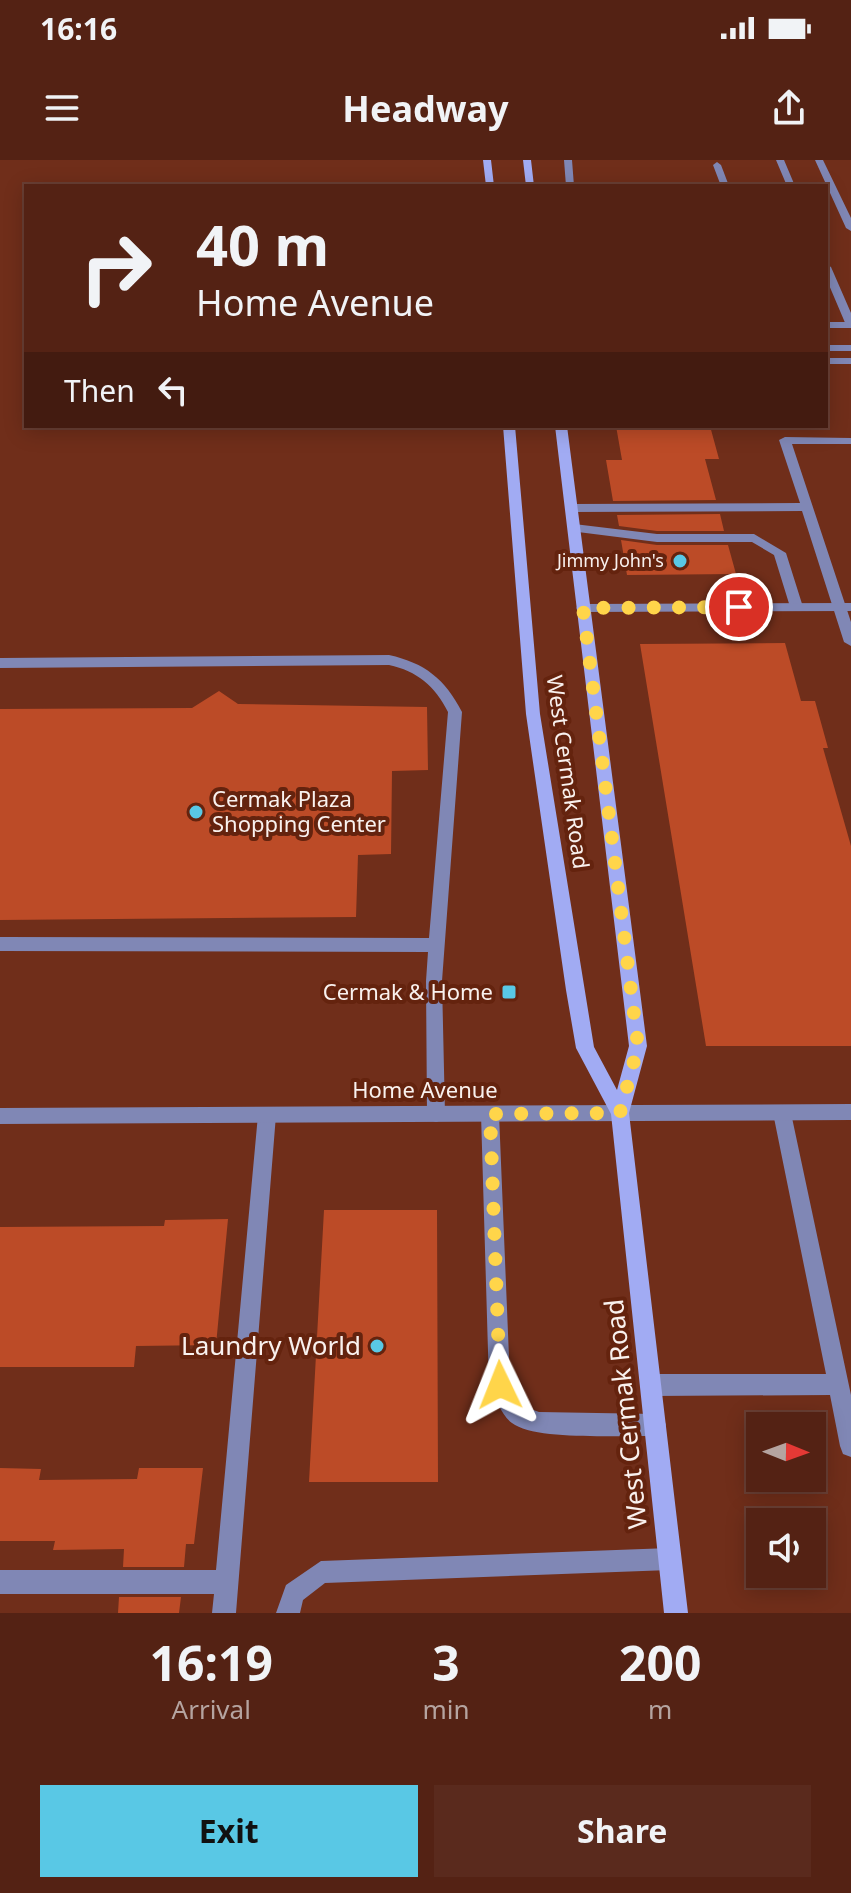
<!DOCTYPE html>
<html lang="en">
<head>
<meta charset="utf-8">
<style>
	:root { --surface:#542214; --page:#5a2a1d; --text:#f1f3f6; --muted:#b5a4a0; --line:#6a3f34; --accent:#59c8e5 }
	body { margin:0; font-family:"Noto Sans",sans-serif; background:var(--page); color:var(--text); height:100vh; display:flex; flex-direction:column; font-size:30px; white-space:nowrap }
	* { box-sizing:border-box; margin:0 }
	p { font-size:26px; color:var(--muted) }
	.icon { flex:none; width:44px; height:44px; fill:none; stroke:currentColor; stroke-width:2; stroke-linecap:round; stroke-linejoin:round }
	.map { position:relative; height:1453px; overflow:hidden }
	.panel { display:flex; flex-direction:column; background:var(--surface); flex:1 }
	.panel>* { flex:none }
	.hud { position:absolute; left:24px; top:24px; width:804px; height:244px; border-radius:0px; box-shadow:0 4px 20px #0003,0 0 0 2px var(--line); background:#542214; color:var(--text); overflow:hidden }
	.needle { width:52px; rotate:91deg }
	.fabs { position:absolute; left:746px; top:1252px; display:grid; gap:16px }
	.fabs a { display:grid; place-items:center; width:80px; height:80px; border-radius:0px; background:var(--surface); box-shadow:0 4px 20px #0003,0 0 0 2px var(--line); font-size:40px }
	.pin { position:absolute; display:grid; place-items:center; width:68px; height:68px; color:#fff; margin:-34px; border:4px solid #fff; border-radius:50%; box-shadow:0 2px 8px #0007 }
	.me { position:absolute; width:88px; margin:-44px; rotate:358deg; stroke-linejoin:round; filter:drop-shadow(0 0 6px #0008) }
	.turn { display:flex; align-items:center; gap:28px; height:168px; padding:0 40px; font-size:36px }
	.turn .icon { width:104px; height:104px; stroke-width:2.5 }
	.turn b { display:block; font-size:56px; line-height:68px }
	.then { display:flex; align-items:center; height:76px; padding:0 40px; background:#0003; gap:16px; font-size:30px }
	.eta { display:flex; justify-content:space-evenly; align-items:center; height:136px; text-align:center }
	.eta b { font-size:48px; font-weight:700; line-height:56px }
	.button { display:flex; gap:16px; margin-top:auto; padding:16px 40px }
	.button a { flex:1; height:92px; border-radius:0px; background:var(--accent); color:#111; font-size:32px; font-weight:700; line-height:92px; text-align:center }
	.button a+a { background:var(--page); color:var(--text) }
	.status { display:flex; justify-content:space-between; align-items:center; height:56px; padding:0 40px; background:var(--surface); direction:ltr }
	.status svg { height:22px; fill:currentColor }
	header { display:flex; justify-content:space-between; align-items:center; height:104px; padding:0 40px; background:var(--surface); font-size:36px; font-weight:700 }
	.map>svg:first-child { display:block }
</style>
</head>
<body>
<div class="status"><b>16:16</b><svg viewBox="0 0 49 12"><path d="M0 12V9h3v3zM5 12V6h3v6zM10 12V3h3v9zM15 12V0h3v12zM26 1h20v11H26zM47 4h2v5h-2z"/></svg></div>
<header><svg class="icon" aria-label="menu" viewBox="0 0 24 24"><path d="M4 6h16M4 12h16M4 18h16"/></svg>Headway<svg class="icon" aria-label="share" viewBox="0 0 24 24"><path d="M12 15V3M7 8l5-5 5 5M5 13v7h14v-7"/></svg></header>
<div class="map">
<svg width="851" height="1453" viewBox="0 0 851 1453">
	<rect width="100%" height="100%" fill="#702e1a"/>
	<path fill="#bc4b27" d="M 616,266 L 710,266 L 719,299 L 705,299 L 716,340 L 613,341 L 606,300 L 622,300 Z
		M 720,354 L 724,371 L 657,371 L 619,366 L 617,355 Z
		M 621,380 L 657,385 L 728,385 L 736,414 L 627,415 Z
		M 785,483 L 801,541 L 815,541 L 828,588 L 823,588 L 851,686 L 851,886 L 706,886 L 640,484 Z
		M 219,531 L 238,544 L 427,547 L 428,610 L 392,611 L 391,694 L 358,695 L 356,757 L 0,760 L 0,549 L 192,548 Z
		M 324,1050 L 437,1050 L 438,1322 L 309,1322 Z
		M 228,1059 L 216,1185 L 136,1186 L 134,1207 L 0,1207 L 0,1067 L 164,1066 L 165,1060 Z
		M 0,1308 L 41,1309 L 39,1320 L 137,1319 L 139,1308 L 203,1308 L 194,1384 L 186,1384 L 184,1407 L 123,1407 L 124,1389 L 53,1390 L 55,1381 L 0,1381 Z
		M 119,1437 L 181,1437 L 179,1453 L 118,1453 Z"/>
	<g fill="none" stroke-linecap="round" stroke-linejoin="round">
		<path fill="#8087b5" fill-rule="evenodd" d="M 564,0 L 572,0 L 574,26 L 566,26 Z
			M 776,0 L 784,0 L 795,26 L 787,26 Z
			M 815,0 L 823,0 L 851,58 L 851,71 L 846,68 Z
			M 717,2 L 721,5 L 729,26 L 721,26 L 713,5 Z
			M 826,104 L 831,107 L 851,153 L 851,168 L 846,165 L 826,118 Z
			M 826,185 L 851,185 L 851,191 L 826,191 Z
			M 826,198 L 851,198 L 851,204 L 826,204 Z
			M 785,277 L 851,278 L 851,284 L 792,284 L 851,462 L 851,486 L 844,482 L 802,351 L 571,352 L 565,348 L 571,344 L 800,343 L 779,280 Z
			M 574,364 L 657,374 L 754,374 L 786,393 L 803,447 L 796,451 L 791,450 L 774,395 L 752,382 L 657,382 L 570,371 L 570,365 Z
			M 389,495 C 425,503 445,519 462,552 L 442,821 L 445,954 L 442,960 L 436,962 L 430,960 L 427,954 L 426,821 L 428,792 L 0,791 L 0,777 L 429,778 L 448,552 C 435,526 417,511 389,505 L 0,508 L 0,498 Z
			M 782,945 L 788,947 L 791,953 L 851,1235 L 851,1297 L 843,1294 L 840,1286 L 830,1235 L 651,1236 L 644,1232 L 640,1225 L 644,1218 L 651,1214 L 826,1214 L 773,953 L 776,947 Z
			M 490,946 L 496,948 L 499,954 L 510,1222 L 525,1247 L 539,1252 L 655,1254 L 663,1257 L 666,1265 L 663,1273 L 655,1276 C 623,1275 535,1281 512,1263 C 502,1256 494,1236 489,1225 L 481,954 L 484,948 Z
			M 267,947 L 273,949 L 276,955 L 236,1453 L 212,1453 L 214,1434 L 0,1434 L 0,1410 L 216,1410 L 258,955 L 261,949 Z
			M 670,1388 L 678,1391 L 681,1399 L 678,1407 L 670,1410 L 325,1423 L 303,1440 L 300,1453 L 276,1453 L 286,1425 L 321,1401 Z"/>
		<path fill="#8087b5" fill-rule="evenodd" d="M 826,162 L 851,162 L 851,168 L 826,168 Z
			M 851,443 L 851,451 L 583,452 L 576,448 L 583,444 Z
			M 851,944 L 851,960 L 0,964 L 0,948 Z"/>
		<path fill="#a1abf3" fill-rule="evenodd" d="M 483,0 L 491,0 L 494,26 L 486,26 Z
			M 523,0 L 531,0 L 534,26 L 526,26 Z
			M 503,266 L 515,266 L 540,554 L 594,887 L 617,930 L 629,886 L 555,266 L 567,266 L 647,886 L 629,953 L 688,1453 L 664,1453 L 611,954 L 576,888 L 566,830 L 526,554 Z"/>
	</g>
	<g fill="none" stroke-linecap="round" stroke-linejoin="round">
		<path stroke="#ffd54a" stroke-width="14" stroke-dasharray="0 25.2" d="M 500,1225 L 490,954 L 620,953 L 638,886 L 583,448 L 739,447"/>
	</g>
	<g fill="#59c8e5" stroke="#64230e" stroke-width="3">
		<circle cx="680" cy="401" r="8"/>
		<circle cx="196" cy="652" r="8"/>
		<rect x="501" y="824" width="16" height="16" rx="4"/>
		<circle cx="377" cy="1186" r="8"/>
	</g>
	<g text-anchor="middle" stroke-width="8" stroke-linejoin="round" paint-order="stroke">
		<g font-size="18" fill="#f9f1ee" stroke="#64230e" text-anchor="end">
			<text x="664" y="407">Jimmy John's</text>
		</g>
		<g font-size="22" fill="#f9f1ee" stroke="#64230e">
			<text transform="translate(568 612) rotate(82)" y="8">West Cermak Road</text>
			<text x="425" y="938">Home Avenue</text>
		</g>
		<g font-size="22" fill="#f9f1ee" stroke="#64230e" text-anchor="start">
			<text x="212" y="647">Cermak Plaza<tspan x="212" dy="25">Shopping Center</tspan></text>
			<text x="493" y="840" text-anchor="end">Cermak &amp; Home</text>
		</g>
		<g font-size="26" fill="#f9f1ee" stroke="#64230e" text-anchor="end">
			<text x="361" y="1195">Laundry World</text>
		</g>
		<g font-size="26" fill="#f9f1ee" stroke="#64230e">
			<text transform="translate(626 1254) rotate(-96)" y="9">West Cermak Road</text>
		</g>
	</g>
</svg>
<div class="fabs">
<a><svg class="needle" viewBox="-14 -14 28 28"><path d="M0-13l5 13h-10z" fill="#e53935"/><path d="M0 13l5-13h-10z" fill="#b5a4a0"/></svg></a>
<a><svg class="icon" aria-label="sound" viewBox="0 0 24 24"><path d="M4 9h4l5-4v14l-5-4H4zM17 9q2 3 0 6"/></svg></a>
</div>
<div class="pin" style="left:739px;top:447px;background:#d93025"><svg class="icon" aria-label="arrive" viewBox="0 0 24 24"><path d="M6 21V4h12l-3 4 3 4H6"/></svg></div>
<svg class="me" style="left:500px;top:1225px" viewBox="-20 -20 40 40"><path d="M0-17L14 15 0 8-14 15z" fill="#ffd54a" stroke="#fff" stroke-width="4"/></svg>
<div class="hud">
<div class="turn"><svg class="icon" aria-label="right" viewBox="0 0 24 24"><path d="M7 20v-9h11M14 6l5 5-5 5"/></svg><div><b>40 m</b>Home Avenue</div></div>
<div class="then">Then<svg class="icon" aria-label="left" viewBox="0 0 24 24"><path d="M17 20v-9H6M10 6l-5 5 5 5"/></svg></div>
</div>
</div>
<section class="panel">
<div class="eta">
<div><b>16:19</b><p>Arrival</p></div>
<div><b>3</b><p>min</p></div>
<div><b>200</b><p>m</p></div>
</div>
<div class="button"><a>Exit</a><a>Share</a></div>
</section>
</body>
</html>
